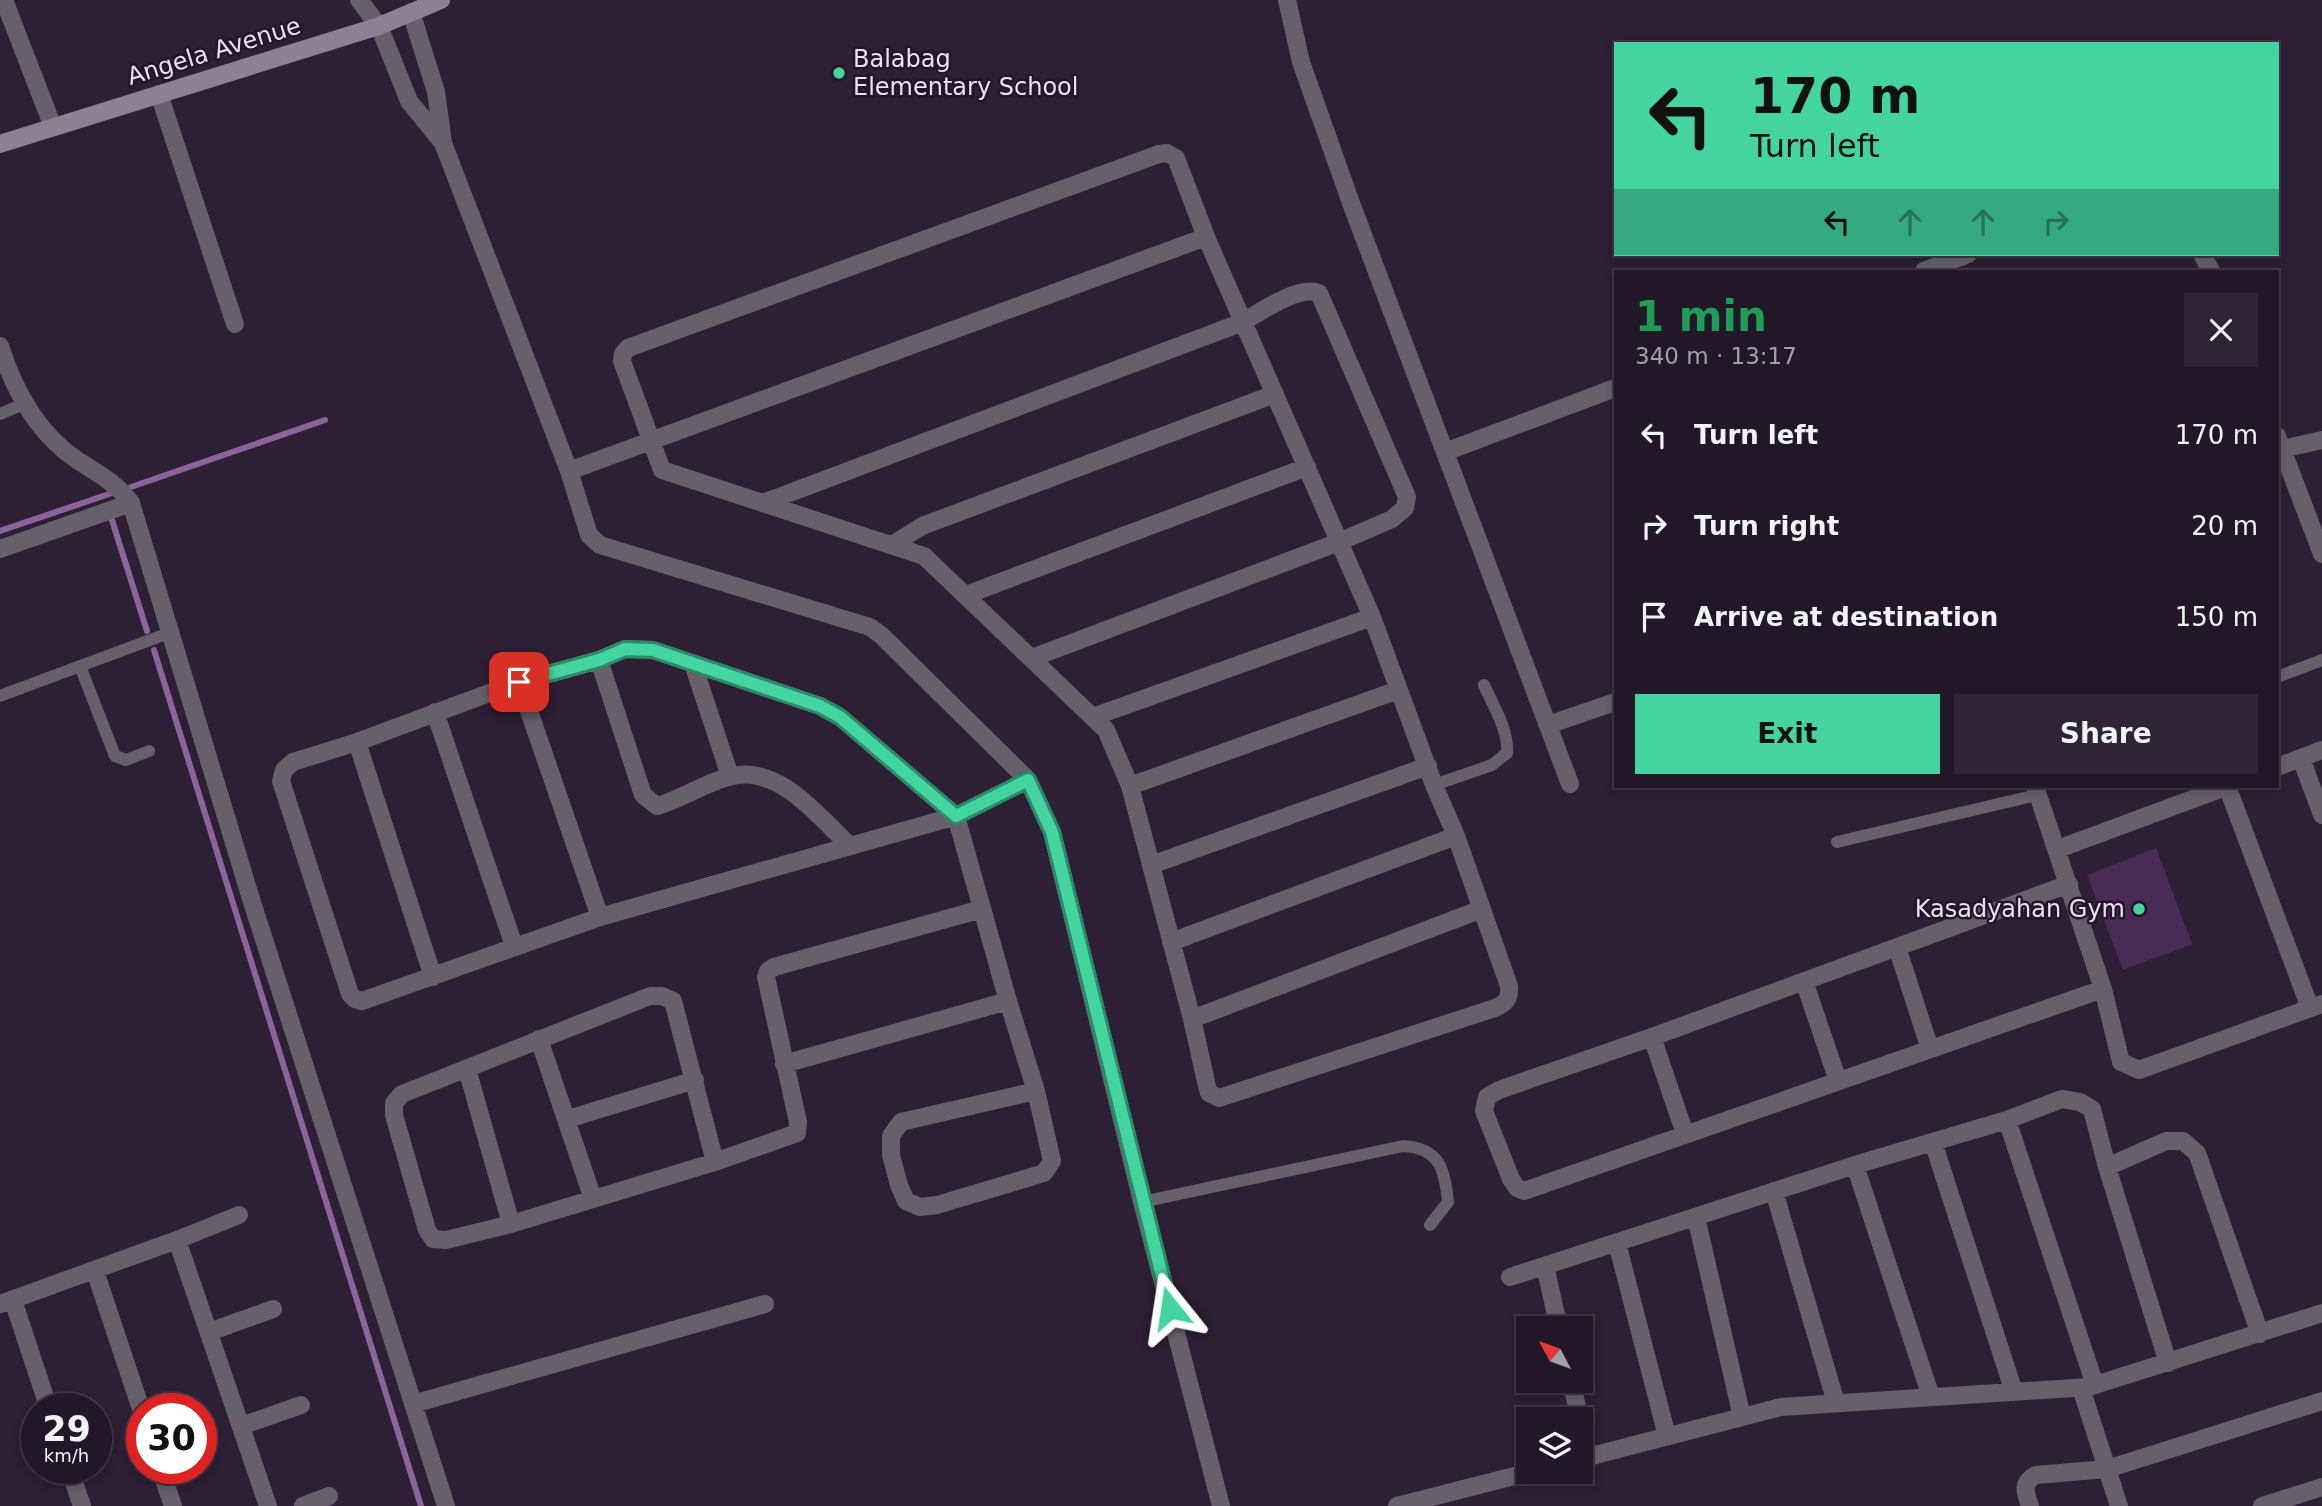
<!DOCTYPE html>
<html lang="en">
<head>
<meta charset="utf-8">
<style>
	:root { --surface:#221727; --page:#2e2433; --text:#f1f3f6; --muted:#a29fa7; --line:#3f3644; --accent:#43d4a0 }
	body { margin:0; font-family:"DejaVu Sans",sans-serif; background:var(--page); color:var(--text); height:100vh; display:flex; flex-direction:column; font-size:26px; white-space:nowrap }
	* { box-sizing:border-box; margin:0 }
	p { font-size:23px; color:var(--muted) }
	.icon { flex:none; width:38px; height:38px; fill:none; stroke:currentColor; stroke-width:2; stroke-linecap:round; stroke-linejoin:round }
	.map { position:relative; flex:1; overflow:hidden }
	.panel { position:absolute; left:1614px; top:270px; width:665px; height:518px; display:flex; flex-direction:column; background:var(--surface); border-radius:0px; box-shadow:0 4px 10px #0003,0 0 0 2px var(--line) }
	.panel>* { flex:none }
	.banner { position:absolute; left:1614px; top:42px; width:665px; height:214px; border-radius:0px; box-shadow:0 4px 10px #0003,0 0 0 2px var(--line); background:#43d4a0; color:#111; overflow:hidden }
	.needle { width:46px; rotate:311deg }
	.tools { position:absolute; left:1516px; top:1316px; display:grid; gap:14px }
	.tools a { display:grid; place-items:center; width:77px; height:77px; border-radius:0px; background:var(--surface); box-shadow:0 4px 10px #0003,0 0 0 2px var(--line); font-size:35px }
	.speed { position:absolute; left:21px; top:1393px; display:flex; gap:14px; font-size:35px; font-weight:700; text-align:center }
	.speed>* { display:grid; place-content:center; width:91px; height:91px; border-radius:50%; background:var(--surface); box-shadow:0 4px 10px #0003,0 0 0 2px var(--line); line-height:1 }
	.speed small { font-size:18px; font-weight:400 }
	.speed .limit { border:10px solid #d22; background:#fff; color:#111 }
	.pin { position:absolute; display:grid; place-items:center; width:60px; height:60px; color:#fff; margin:-30px; border-radius:14px; box-shadow:0 4px 10px #0006 }
	.me { position:absolute; width:77px; margin:-38px; rotate:345deg; stroke-linejoin:round; filter:drop-shadow(0 0 5px #0008) }
	.turn { display:flex; align-items:center; gap:24px; height:147px; padding:0 21px; font-size:32px }
	.turn .icon { width:91px; height:91px; stroke-width:2.5 }
	.turn b { display:block; font-size:49px; line-height:60px }
	.lanes { display:flex; align-items:center; height:66px; padding:0 21px; background:#0003; justify-content:center; gap:35px; direction:ltr }
	.lanes .off { opacity:.35 }
	.round { display:grid; place-items:center; flex:none; width:74px; height:74px; border-radius:0px; background:var(--page) }
	.summary { display:flex; align-items:center; justify-content:space-between; height:119px; padding:0 21px }
	h1 { font-size:42px; font-weight:600; line-height:52px; color:#1e9e55 }
	.button { display:flex; gap:14px; margin-top:auto; padding:14px 21px }
	.button a { flex:1; height:80px; border-radius:0px; background:var(--accent); color:#111; font-size:28px; font-weight:600; line-height:80px; text-align:center }
	.button a+a { background:var(--page); color:var(--text) }
	ul { padding:0; list-style:none }
	li { display:flex; align-items:center; gap:21px; height:91px; padding:0 21px }
	li div { flex:1 }
	li b { display:block; font-size:26px }
	li em { font-style:normal }
	.map>svg:first-child { display:block }
</style>
</head>
<body>
<div class="map">
<svg width="2322" height="1506" viewBox="0 0 2322 1506">
	<rect width="100%" height="100%" fill="#2d1f34"/>
	<path fill="#492c56" d="M 2156,848 L 2192,944 L 2123,970 L 2087,875 Z"/>
	<g fill="none" stroke-linecap="round" stroke-linejoin="round">
		<path stroke="#8b649c" stroke-width="6" d="M 131,487 L 325,420
			M 111,517 L 147,631
			M 0,531 L 115,492
			M 154,650 L 421,1506"/>
		<path stroke="#675f6a" stroke-width="12" d="M 0,414 L 26,403
			M 80,666 L 115,756 L 126,760 L 149,751
			M 2277,677 L 2322,660
			M 0,696 L 169,633
			M 1434,785 L 1492,765 L 1507,753 C 1509,731 1493,705 1484,685
			M 1837,842 L 2037,795
			M 1142,1202 L 1403,1146 C 1440,1148 1445,1170 1448,1202 L 1430,1225"/>
		<path stroke="#675f6a" stroke-width="18" d="M 4,0 L 53,127
			M 1287,0 L 1301,62 L 1351,203 L 1570,784
			M 379,26 L 409,101 L 443,143 L 436,92 L 411,12
			M 159,94 L 235,324
			M 443,143 L 569,471 L 589,535 L 600,545 L 870,627 L 881,635 L 1028,780 L 1052,832 L 1142,1202 L 1221,1506
			M 1167,153 L 1176,158 L 1206,237 L 1372,617 L 1434,785 L 1456,836 L 1509,986 C 1510,999 1506,1003 1495,1008 L 1219,1098 L 1209,1093 L 1207,1086 L 1192,1019 L 1130,786 L 1106,730 L 924,556 L 662,470 L 622,361 L 623,354 L 628,348 L 1159,154 Z
			M 2202,254 L 2211,271
			M 1924,271 L 1968,254
			M 0,346 C 14,390 38,434 77,460 C 97,473 117,483 131,503 L 251,899 L 446,1506
			M 2277,436 L 2322,554
			M 2282,449 L 2322,440
			M 1445,452 L 1615,388
			M 569,471 L 1206,237
			M 763,503 L 1243,322 C 1260,312 1299,285 1319,293 L 1407,497 L 1405,508 L 1392,519 L 1339,542 L 1032,658
			M 892,545 L 922,526 L 1275,394
			M 0,549 L 131,503
			M 966,595 L 1307,467
			M 599,660 L 643,795 L 657,806 C 682,799 706,782 732,776 C 779,765 819,817 849,845
			M 693,664 L 730,776
			M 519,682 L 600,917
			M 435,712 L 514,946
			M 1093,717 L 1372,617
			M 1548,725 L 1615,702
			M 357,742 L 433,977
			M 2301,758 L 2322,815
			M 2277,767 L 2322,750
			M 1028,780 L 956,816 L 600,917 L 362,1001 L 355,999 L 350,994 L 281,781 L 284,770 L 293,762 L 357,742 L 519,682 L 599,660 L 625,649 L 653,650 L 820,706 L 840,717 L 956,816 L 1008,1001 L 1036,1091 L 1052,1161 L 1044,1173 L 937,1205 L 920,1207 L 906,1201 L 899,1185 L 891,1155 L 891,1136 L 901,1122 L 1036,1091
			M 1130,786 L 1398,690
			M 2035,786 L 2103,989 L 2121,1062 L 2139,1070 L 2322,1004
			M 2227,786 L 2310,1008
			M 2058,849 L 2228,786
			M 1151,865 L 1428,766
			M 2069,884 L 1652,1037 L 1499,1090 L 1487,1097 L 1484,1111 L 1511,1179 L 1517,1188 L 1524,1191 L 2103,989
			M 1171,942 L 1456,836
			M 1897,947 L 1930,1049
			M 1804,981 L 1838,1081
			M 1192,1019 L 1482,909
			M 1652,1037 L 1685,1134
			M 539,1039 L 593,1199
			M 784,1064 L 1008,1001
			M 467,1069 L 511,1224
			M 568,1119 L 695,1080
			M 2007,1120 L 2095,1385
			M 1933,1142 L 2014,1392
			M 715,1162 L 673,1001 L 662,996 L 650,996 L 402,1094 L 394,1103 L 394,1115 L 427,1230 L 433,1239 L 446,1240 L 511,1224 L 715,1162 L 797,1133 L 798,1122 L 766,977 L 768,971 L 774,967 L 982,909
			M 1855,1165 L 1931,1397
			M 2107,1167 L 2166,1141 L 2183,1141 L 2197,1153 L 2260,1334
			M 1774,1191 L 1836,1403
			M 1696,1217 L 1742,1417
			M 177,1240 L 268,1506
			M 1617,1243 L 1667,1436
			M 1545,1266 L 1559,1328
			M 95,1271 L 142,1412
			M 1510,1277 L 1855,1165 L 2007,1120 L 2062,1099 L 2080,1102 L 2092,1109 L 2107,1167 L 2168,1363
			M 13,1300 L 49,1409
			M 0,1304 L 177,1240 L 239,1215
			M 209,1332 L 273,1309
			M 1571,1381 L 1580,1419
			M 2081,1388 L 2119,1506
			M 413,1404 L 765,1304
			M 1580,1421 L 1588,1456
			M 241,1426 L 301,1405
			M 1580,1459 L 1781,1407 L 2089,1387 L 2322,1313
			M 69,1468 L 82,1506
			M 160,1468 L 173,1506
			M 303,1506 L 329,1496
			M 1397,1506 L 1530,1472
			M 2030,1506 C 2025,1492 2021,1483 2036,1475 L 2107,1469 L 2322,1401
			M 2262,1506 L 2322,1487"/>
		<path stroke="#675f6a" stroke-width="18" d="M 359,0 L 379,26"/>
		<path stroke="#8c8092" stroke-width="18" d="M 0,144 L 379,26 L 441,0"/>
	</g>
	<g fill="none" stroke-linecap="round" stroke-linejoin="round">
		<defs>
			<path id="route" d="M 519,682 L 599,660 L 625,649 L 653,650 L 820,706 L 840,717 L 956,816 L 1028,780 L 1052,832 L 1170,1308"/>
		</defs>
		<use href="#route" stroke="#2c8a68" stroke-width="18"/>
		<use href="#route" stroke="#43d4a0" stroke-width="12"/>
	</g>
	<g fill="#43d4a0" stroke="#24152a" stroke-width="2.5">
		<circle cx="839" cy="73" r="7"/>
		<circle cx="2139" cy="909" r="7"/>
	</g>
	<g text-anchor="middle" stroke-width="5" stroke-linejoin="round" paint-order="stroke">
		<g font-size="24" fill="#ebe2f0" stroke="#24152a">
			<text transform="translate(214 51) rotate(-17)" y="8">Angela Avenue</text>
		</g>
		<g font-size="24" fill="#ebe2f0" stroke="#24152a" text-anchor="start">
			<text x="853" y="67">Balabag<tspan x="853" dy="28">Elementary School</tspan></text>
			<text x="2125" y="917" text-anchor="end">Kasadyahan Gym</text>
		</g>
	</g>
</svg>
<div class="tools">
<a><svg class="needle" viewBox="-14 -14 28 28"><path d="M0-13l5 13h-10z" fill="#e53935"/><path d="M0 13l5-13h-10z" fill="#a29fa7"/></svg></a>
<a><svg class="icon" aria-label="layers" viewBox="0 0 24 24"><path d="M12 4l9 5-9 5-9-5zM3 14l9 5 9-5"/></svg></a>
</div>
<div class="speed"><div>29<small>km/h</small></div><div class="limit">30</div></div>
<div class="pin" style="left:519px;top:682px;background:#d93025"><svg class="icon" aria-label="arrive" viewBox="0 0 24 24"><path d="M6 21V4h12l-3 4 3 4H6"/></svg></div>
<svg class="me" style="left:1170px;top:1308px" viewBox="-20 -20 40 40"><path d="M0-17L14 15 0 8-14 15z" fill="#43d4a0" stroke="#fff" stroke-width="4"/></svg>
<div class="banner">
<div class="turn"><svg class="icon" aria-label="left" viewBox="0 0 24 24"><path d="M17 20v-9H6M10 6l-5 5 5 5"/></svg><div><b>170 m</b>Turn left</div></div>
<div class="lanes"><svg class="icon" aria-label="left" viewBox="0 0 24 24"><path d="M17 20v-9H6M10 6l-5 5 5 5"/></svg><svg class="icon off" aria-label="ahead" viewBox="0 0 24 24"><path d="M12 20V5M6 11l6-6 6 6"/></svg><svg class="icon off" aria-label="ahead" viewBox="0 0 24 24"><path d="M12 20V5M6 11l6-6 6 6"/></svg><svg class="icon off" aria-label="right" viewBox="0 0 24 24"><path d="M7 20v-9h11M14 6l5 5-5 5"/></svg></div>
</div>
<section class="panel">
<div class="summary"><div><h1>1 min</h1><p>340 m · 13:17</p></div><a class="round"><svg class="icon" aria-label="close" viewBox="0 0 24 24"><path d="M6 6l12 12M18 6L6 18"/></svg></a></div>
<ul>
<li><svg class="icon" aria-label="left" viewBox="0 0 24 24"><path d="M17 20v-9H6M10 6l-5 5 5 5"/></svg><div><b>Turn left</b></div><em>170 m</em></li>
<li><svg class="icon" aria-label="right" viewBox="0 0 24 24"><path d="M7 20v-9h11M14 6l5 5-5 5"/></svg><div><b>Turn right</b></div><em>20 m</em></li>
<li><svg class="icon" aria-label="arrive" viewBox="0 0 24 24"><path d="M6 21V4h12l-3 4 3 4H6"/></svg><div><b>Arrive at destination</b></div><em>150 m</em></li>
</ul>
<div class="button"><a>Exit</a><a>Share</a></div>
</section>
</div>
</body>
</html>
